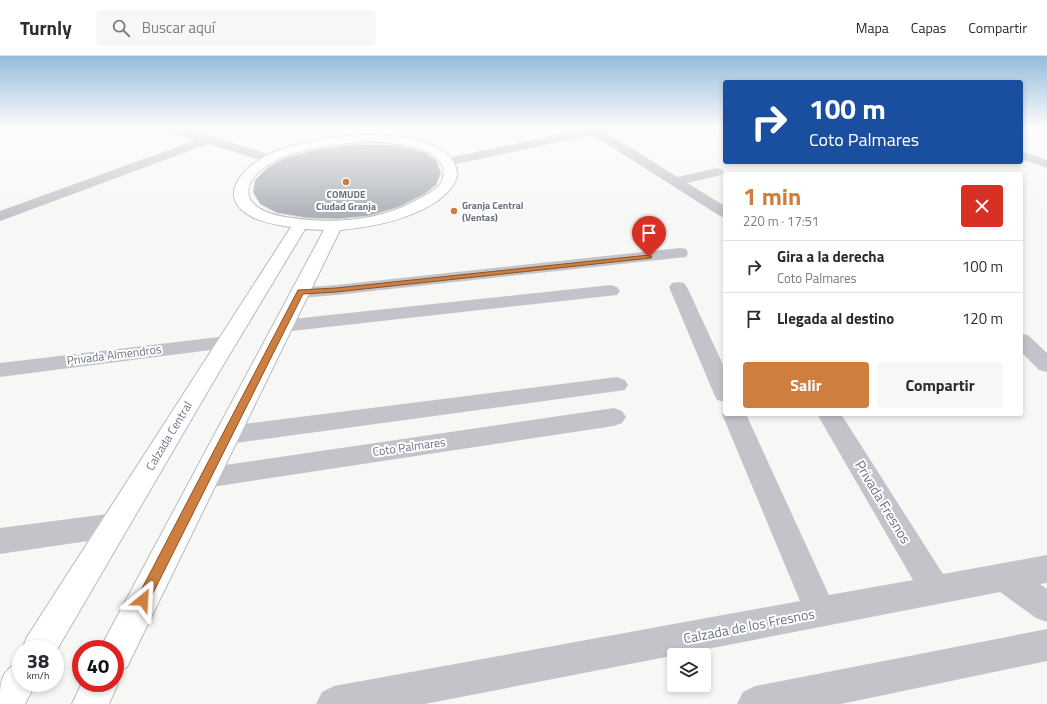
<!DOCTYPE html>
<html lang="es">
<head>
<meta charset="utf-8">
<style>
	:root { --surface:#fff; --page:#f7f7f7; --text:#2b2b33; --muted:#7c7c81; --line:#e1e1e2; --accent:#ce7f40 }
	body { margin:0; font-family:"Titillium Web",sans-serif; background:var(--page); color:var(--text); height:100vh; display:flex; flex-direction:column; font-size:15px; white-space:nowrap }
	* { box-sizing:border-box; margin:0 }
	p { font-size:13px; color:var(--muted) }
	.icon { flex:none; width:22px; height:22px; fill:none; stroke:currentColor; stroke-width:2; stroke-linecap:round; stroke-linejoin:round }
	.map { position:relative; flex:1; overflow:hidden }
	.panel { position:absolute; left:723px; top:116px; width:300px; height:244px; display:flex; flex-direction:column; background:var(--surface); border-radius:4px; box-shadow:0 2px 6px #0003 }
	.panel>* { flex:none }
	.top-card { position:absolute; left:723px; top:24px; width:300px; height:84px; border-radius:4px; box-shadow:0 2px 6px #0003; background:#1a4fa0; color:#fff; overflow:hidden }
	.tools { position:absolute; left:667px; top:592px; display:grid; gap:8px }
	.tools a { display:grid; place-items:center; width:44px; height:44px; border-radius:4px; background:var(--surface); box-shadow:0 2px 6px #0003; font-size:20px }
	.speed { position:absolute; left:12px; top:584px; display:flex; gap:8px; font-size:20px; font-weight:700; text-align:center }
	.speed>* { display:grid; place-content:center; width:52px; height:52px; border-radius:50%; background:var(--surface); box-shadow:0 2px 6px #0003; line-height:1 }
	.speed small { font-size:10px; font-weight:400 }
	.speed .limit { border:6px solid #d22; background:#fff; color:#111 }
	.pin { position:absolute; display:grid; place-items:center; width:34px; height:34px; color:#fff; margin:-41px -17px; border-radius:50% 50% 50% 0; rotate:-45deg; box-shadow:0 0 4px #0007 }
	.pin .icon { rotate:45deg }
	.me { position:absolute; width:44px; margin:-22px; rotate:27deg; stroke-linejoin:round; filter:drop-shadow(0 0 3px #0008) }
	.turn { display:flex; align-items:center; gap:14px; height:84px; padding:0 20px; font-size:18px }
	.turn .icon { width:52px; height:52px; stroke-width:2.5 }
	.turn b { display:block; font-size:28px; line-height:34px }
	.round { display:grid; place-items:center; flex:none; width:42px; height:42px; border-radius:4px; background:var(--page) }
	.headline { display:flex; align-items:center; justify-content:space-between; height:68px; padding:0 20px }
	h1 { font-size:24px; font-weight:700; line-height:30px; color:var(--accent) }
	.primary-button { display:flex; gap:8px; margin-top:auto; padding:8px 20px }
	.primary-button a { flex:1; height:46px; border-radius:4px; background:var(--accent); color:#fff; font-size:16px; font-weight:700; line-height:46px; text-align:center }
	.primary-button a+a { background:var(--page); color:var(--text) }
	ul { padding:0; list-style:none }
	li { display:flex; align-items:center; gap:12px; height:52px; padding:0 20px; border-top:1px solid var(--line) }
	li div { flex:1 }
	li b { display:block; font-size:15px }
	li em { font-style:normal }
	header { display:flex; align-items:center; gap:24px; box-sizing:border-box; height:56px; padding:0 20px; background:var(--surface); border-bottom:1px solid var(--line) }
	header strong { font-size:19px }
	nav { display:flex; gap:22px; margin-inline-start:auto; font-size:14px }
	.search { width:280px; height:36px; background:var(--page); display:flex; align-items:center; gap:10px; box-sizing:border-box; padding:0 14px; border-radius:4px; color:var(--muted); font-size:15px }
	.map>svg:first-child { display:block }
</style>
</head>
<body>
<header>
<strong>Turnly</strong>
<div class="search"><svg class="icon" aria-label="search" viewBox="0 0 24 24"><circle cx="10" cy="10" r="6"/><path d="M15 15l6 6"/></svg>Buscar aquí</div>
<nav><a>Mapa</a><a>Capas</a><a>Compartir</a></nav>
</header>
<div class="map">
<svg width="1047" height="648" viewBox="0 0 1047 648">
	<rect width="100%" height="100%" fill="#f7f8f6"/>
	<path fill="#acb0b7" stroke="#d9dad8" d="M 356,88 L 395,89 L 424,96 L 436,104 L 441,117 L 436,129 L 425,138 L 399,151 L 369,160 L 338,163 L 307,162 L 277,157 L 260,148 L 253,136 L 255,124 L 268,111 L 285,102 L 314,94 Z"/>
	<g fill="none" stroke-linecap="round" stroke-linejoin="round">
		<defs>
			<path id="secondary" d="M 370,78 C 395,80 456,84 457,118 C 457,129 445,139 436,146 C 408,164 373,171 340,174 L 127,611 L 115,616 L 115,593 L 101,593 L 103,587 L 324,174 L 305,173 L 219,316 L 55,597 L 55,593 L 22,593 L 27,581 L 291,171 C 278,169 264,167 252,161 C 212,139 247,107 274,96 C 304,84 338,80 370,78 ZM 356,86 C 377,85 451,87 443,122 C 441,133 422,141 413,146 C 377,165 332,168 292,162 C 278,160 261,157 251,145 C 247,139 248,131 251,125 C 269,96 324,90 356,86 Z
				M 21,605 L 21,627 L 36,627 L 25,648 L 0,648 C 0,625 0,615 21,605 Z
				M 115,619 L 118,627 L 109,648 L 72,648 L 82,627 L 115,627 Z"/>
		</defs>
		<use href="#secondary" stroke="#b7babf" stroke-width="2"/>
		<path fill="#c2c4c9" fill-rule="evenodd" d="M 161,71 L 180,71 L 275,100 L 276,103 L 275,106 L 270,107 L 208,88 L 0,165 L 0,155 L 196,84 L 163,73 Z
			M 595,71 L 621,71 L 619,73 L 606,76 L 677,121 L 717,112 L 722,113 L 724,116 L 722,119 L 687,127 L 725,150 L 725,162 L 720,160 L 593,79 L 447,110 L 442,109 L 440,106 L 442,103 L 447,102 Z
			M 1021,95 L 1047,104 L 1047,112 L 1021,103 Z
			M 680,192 L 686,193 L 688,197 L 686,201 L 336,239 L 301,242 L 294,240 L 292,236 L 294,232 L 336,229 Z
			M 678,226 L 684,227 L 687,231 L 725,313 L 725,346 L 717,344 L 714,338 L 669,231 L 672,227 Z
			M 611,229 L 617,231 L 620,235 L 617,239 L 283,276 L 276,274 L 273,270 L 276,266 L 283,264 Z
			M 1021,278 L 1028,279 L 1047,297 L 1047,316 L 1039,314 L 1021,296 Z
			M 227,280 L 234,281 L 237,286 L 234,291 L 0,321 L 0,307 Z
			M 617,321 L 625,324 L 628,329 L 625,334 L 228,388 L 219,385 L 216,379 L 219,373 L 228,370 Z
			M 614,352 L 622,355 L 626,361 L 622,367 L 614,370 L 205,432 L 196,429 L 192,422 L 196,415 L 205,412 Z
			M 725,353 L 725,358 L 746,358 L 829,539 L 913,524 L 817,358 L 841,358 L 943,518 L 1047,499 L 1047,527 L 1040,528 L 1047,533 L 1047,566 L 1036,562 L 1000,536 L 425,648 L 316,648 L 322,636 L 334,630 L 800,545 L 722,358 Z
			M 115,457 L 125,460 L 129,469 L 125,478 L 115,481 L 0,498 L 0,472 Z
			M 1047,573 L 1047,605 L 841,648 L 737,648 L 743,636 L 755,630 Z"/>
		<use href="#secondary" fill="#fff" fill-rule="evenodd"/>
	</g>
	<linearGradient id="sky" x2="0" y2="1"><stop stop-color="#97bbdc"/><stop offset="0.44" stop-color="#fbfcfb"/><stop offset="1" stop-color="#fbfcfb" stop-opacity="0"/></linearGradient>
	<rect width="1047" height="162" fill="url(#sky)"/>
	<path fill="#ce7f40" stroke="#86532a" d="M 649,199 L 652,201 L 651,202 L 336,236 L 303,238 L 147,549 L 143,551 L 138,549 L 136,544 L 138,540 L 298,234 L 336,232 Z"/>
	<g fill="#ce7f40" stroke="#fff" stroke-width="1.5">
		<circle cx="346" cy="126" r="4"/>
		<circle cx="454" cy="155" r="4"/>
	</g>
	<g text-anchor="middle" stroke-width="4" stroke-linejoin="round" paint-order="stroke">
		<g font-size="10" font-weight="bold" fill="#6b7383" stroke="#fff">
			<text x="346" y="142">COMUDE<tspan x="346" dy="12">Ciudad Granja</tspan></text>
			<text x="462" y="153" text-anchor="start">Granja Central<tspan x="462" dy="12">(Ventas)</tspan></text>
		</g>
		<g font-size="12" fill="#6b7383" stroke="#fff">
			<text transform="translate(114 299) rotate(-7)" y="4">Privada Almendros</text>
			<text transform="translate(169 380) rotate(-59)" y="4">Calzada Central</text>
			<text transform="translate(409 391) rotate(-8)" y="4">Coto Palmares</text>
		</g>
		<g font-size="14" fill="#6b7383" stroke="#fff">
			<text transform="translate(883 446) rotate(59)" y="5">Privada Fresnos</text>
			<text transform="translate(749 570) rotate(-11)" y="5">Calzada de los Fresnos</text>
		</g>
	</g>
</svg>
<div class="tools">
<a><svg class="icon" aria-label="layers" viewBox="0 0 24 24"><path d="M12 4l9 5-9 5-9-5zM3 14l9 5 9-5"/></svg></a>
</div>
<div class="speed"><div>38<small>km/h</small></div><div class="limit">40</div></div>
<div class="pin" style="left:649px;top:201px;background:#d93025"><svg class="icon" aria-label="arrive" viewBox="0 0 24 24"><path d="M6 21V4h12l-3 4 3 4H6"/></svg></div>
<svg class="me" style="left:143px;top:544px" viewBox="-20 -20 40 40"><path d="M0-17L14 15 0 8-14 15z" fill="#ce7f40" stroke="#fff" stroke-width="4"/></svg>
<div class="top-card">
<div class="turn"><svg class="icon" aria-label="right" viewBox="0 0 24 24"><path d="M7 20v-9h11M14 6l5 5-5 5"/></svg><div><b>100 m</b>Coto Palmares</div></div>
</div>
<section class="panel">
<div class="headline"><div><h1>1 min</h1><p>220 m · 17:51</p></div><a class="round" style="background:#d93025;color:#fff"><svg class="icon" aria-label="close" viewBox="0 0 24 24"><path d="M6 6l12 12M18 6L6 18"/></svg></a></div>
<ul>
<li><svg class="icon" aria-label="right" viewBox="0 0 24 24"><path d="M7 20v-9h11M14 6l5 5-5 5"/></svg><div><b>Gira a la derecha</b><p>Coto Palmares</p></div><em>100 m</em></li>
<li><svg class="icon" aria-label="arrive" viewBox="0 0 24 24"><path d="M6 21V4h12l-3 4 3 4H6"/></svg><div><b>Llegada al destino</b></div><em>120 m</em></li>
</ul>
<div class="primary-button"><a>Salir</a><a>Compartir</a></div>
</section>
</div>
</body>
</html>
